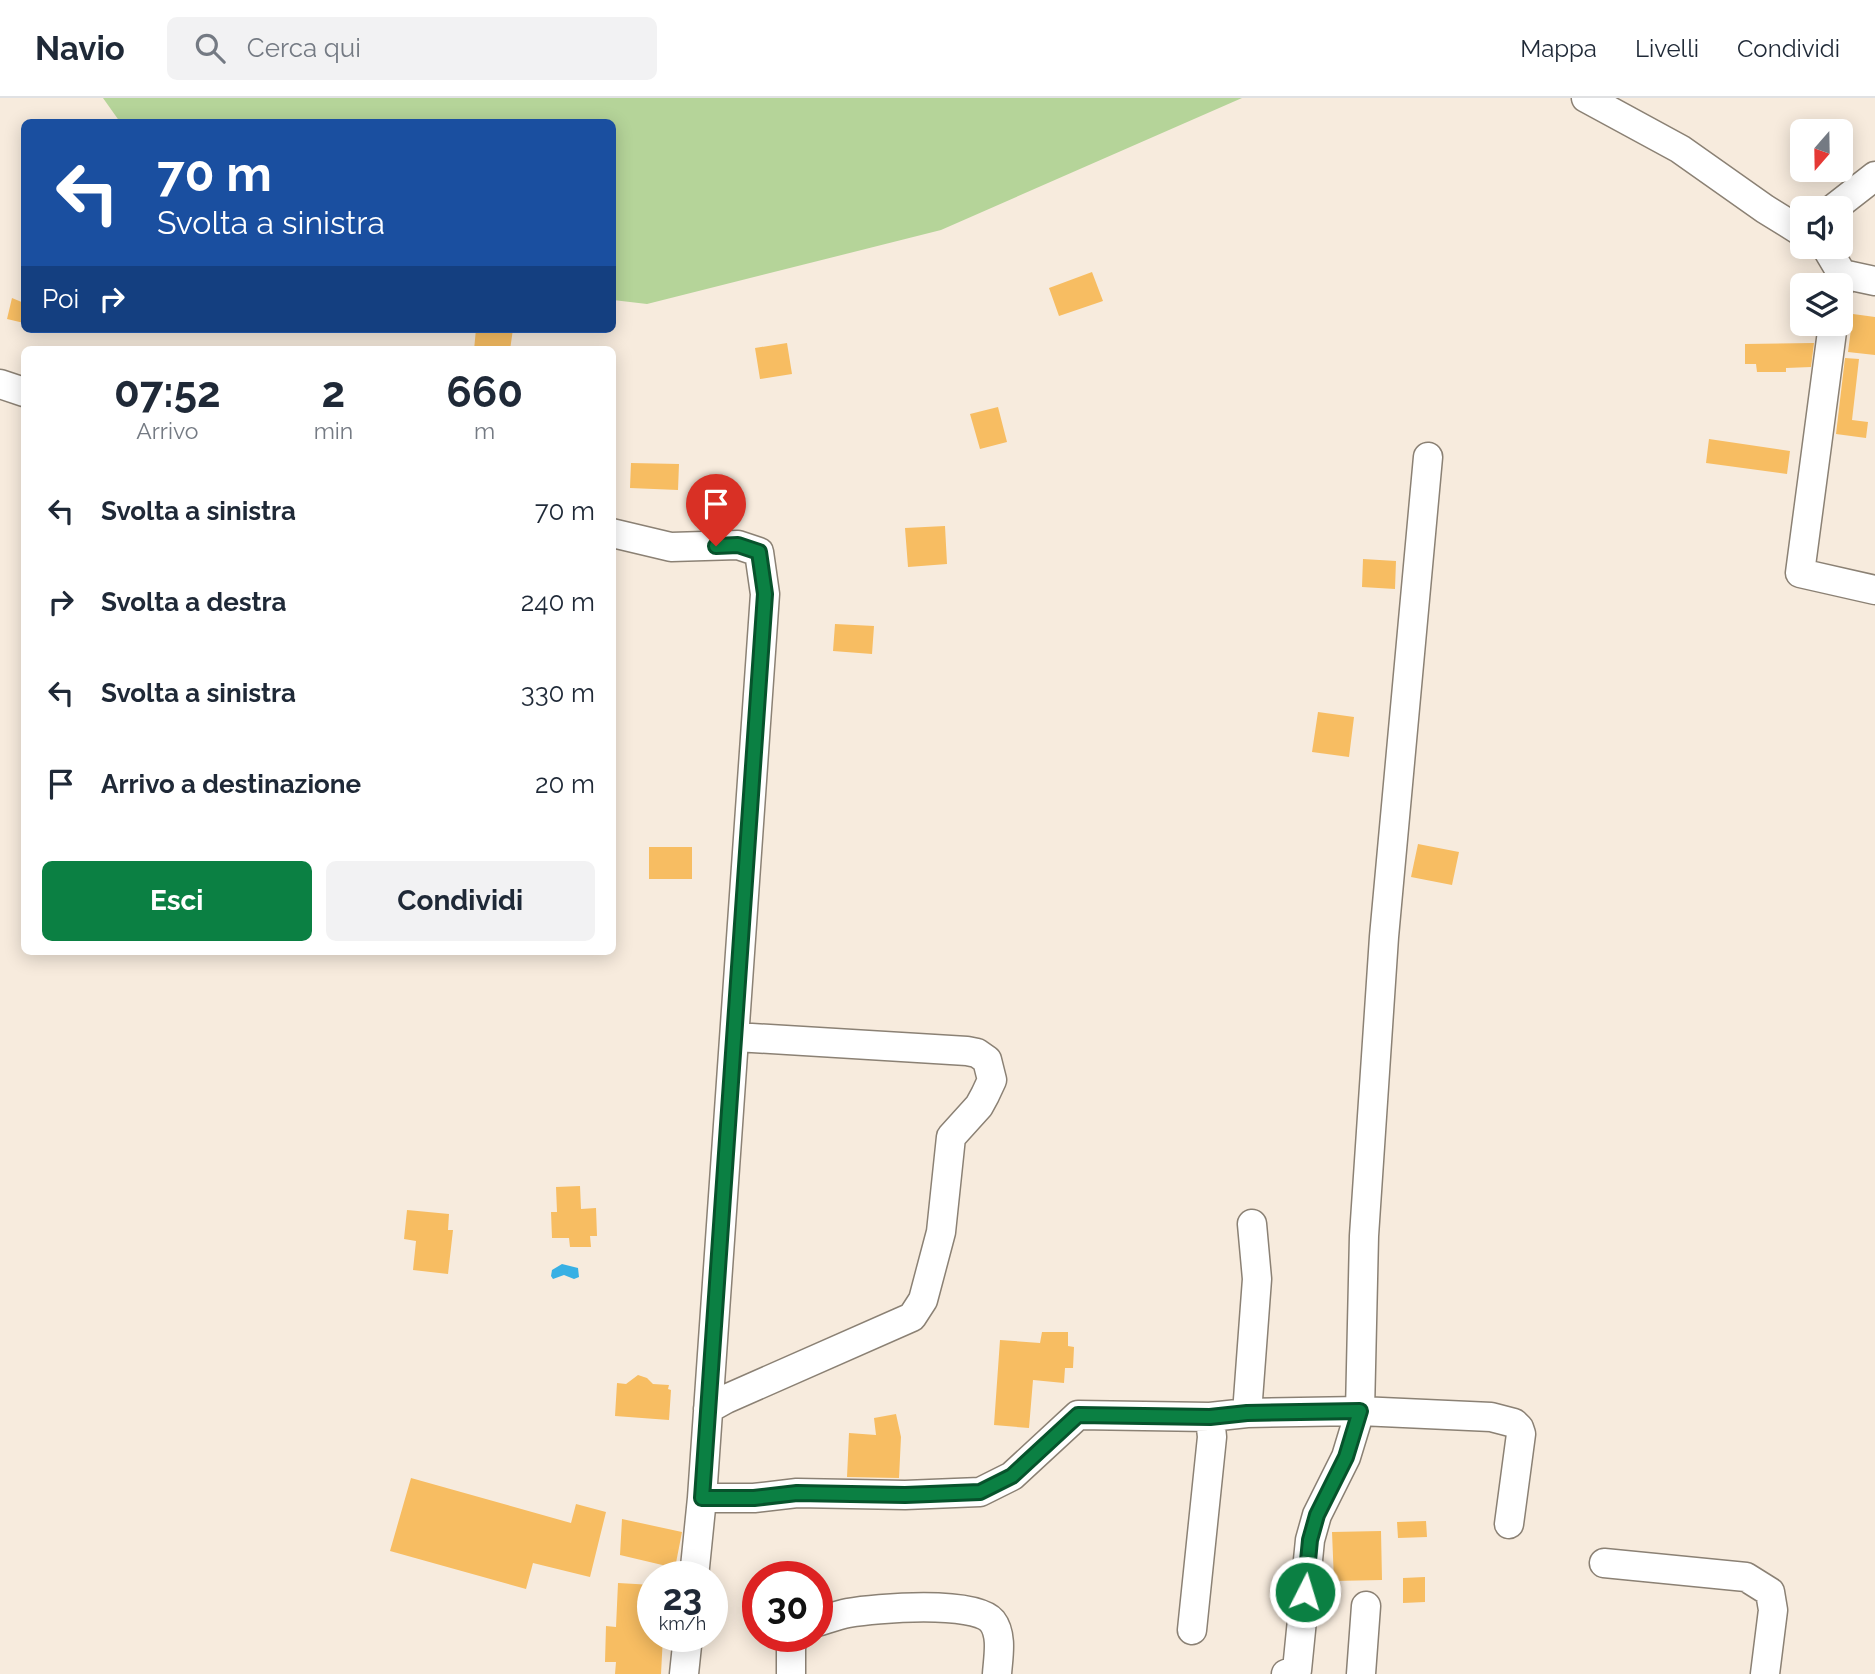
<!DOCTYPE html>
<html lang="it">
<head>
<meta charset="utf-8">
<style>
	:root { --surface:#fff; --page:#f2f2f3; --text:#1f2937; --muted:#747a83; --line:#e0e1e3; --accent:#0b8043 }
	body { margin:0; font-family:Raleway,sans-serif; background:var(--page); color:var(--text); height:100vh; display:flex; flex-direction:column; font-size:26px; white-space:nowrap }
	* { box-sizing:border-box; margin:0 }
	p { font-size:23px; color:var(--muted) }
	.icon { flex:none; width:38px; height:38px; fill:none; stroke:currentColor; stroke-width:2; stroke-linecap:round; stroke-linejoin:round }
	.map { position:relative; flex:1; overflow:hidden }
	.panel { position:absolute; left:21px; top:248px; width:595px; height:609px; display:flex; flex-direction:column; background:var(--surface); border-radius:10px; box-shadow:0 4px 18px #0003 }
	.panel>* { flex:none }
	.guide { position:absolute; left:21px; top:21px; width:595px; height:214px; border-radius:10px; box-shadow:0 4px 18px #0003; background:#1a4fa0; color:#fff; overflow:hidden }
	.needle { width:46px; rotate:200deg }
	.buttons { position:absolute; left:1790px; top:21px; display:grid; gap:14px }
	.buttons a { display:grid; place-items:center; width:63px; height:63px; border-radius:10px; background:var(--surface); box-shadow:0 4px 18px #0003; font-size:35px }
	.speed { position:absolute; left:637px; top:1463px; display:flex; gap:14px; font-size:35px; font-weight:700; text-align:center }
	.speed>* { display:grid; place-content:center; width:91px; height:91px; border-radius:50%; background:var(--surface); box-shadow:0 4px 18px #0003; line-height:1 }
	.speed small { font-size:18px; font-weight:400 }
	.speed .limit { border:10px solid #d22; background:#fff; color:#111 }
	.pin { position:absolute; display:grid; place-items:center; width:60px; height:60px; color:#fff; margin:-72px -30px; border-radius:50% 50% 50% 0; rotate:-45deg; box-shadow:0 0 7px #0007 }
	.pin .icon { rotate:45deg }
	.me { position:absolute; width:77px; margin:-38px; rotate:5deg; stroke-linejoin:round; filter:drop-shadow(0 0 5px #0008) }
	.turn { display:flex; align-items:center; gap:24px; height:147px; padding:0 21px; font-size:32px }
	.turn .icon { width:91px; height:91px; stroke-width:2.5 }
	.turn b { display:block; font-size:49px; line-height:60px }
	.then { display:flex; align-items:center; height:66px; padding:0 21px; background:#0003; gap:14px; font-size:26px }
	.eta { display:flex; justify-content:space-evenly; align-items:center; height:119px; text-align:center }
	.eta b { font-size:42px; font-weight:700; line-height:49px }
	.action { display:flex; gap:14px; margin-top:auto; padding:14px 21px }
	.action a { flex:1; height:80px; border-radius:10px; background:var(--accent); color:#fff; font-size:28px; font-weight:700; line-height:80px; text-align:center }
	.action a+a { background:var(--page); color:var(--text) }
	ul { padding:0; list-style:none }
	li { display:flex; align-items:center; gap:21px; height:91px; padding:0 21px }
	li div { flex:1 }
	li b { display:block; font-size:26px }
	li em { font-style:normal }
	header { display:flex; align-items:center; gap:42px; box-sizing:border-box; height:98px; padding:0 35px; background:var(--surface); border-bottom:2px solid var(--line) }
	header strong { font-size:33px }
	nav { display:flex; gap:38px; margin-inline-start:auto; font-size:24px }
	.search { width:490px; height:63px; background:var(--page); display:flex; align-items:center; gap:18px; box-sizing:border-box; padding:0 24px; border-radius:10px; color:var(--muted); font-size:26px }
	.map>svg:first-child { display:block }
</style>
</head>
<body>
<header>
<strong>Navio</strong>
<div class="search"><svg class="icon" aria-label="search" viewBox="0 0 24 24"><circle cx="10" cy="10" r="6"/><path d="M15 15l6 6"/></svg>Cerca qui</div>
<nav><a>Mappa</a><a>Livelli</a><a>Condividi</a></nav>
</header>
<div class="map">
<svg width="1875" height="1576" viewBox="0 0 1875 1576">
	<rect width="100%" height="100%" fill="#f7ebdd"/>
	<path fill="#b5d499" d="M 103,0 L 1242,0 L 941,132 L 647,206 L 613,202 L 612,24 L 120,24 Z"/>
	<path fill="#38b0e4" d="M 562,1166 L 578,1170 L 579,1179 L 574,1181 L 564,1177 L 553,1181 L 551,1178 L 552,1172 Z"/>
	<path fill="#f7bd62" d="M 1092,174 L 1103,203 L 1059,218 L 1049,190 Z
		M 12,200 L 24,205 L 24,225 L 7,221 Z
		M 1853,216 L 1875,219 L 1875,257 L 1848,254 Z
		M 476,231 L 513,231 L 510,252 L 474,252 Z
		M 787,245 L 792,276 L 760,281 L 755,250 Z
		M 1814,245 L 1811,269 L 1786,270 L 1786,274 L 1757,274 L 1756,266 L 1745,266 L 1745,246 Z
		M 1845,260 L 1859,261 L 1852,322 L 1868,324 L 1866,340 L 1836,336 Z
		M 998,309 L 1007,344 L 980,351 L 970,316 Z
		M 1709,341 L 1790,353 L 1787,376 L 1706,365 Z
		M 631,365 L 679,366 L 678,392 L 630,390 Z
		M 945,428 L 947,466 L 908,469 L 905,430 Z
		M 1363,461 L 1396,463 L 1395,491 L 1362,489 Z
		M 835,526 L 874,528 L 872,556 L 833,553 Z
		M 1318,614 L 1354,619 L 1349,659 L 1312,654 Z
		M 1418,746 L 1459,754 L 1452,787 L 1411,779 Z
		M 649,749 L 692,749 L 692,781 L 649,781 Z
		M 580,1088 L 581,1111 L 596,1110 L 597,1138 L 590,1138 L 591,1149 L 570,1149 L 569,1140 L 552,1140 L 551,1114 L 557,1114 L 556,1089 Z
		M 407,1112 L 449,1116 L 448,1132 L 453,1132 L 448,1176 L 413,1172 L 416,1143 L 404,1141 Z
		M 1042,1234 L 1068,1234 L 1068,1248 L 1074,1249 L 1073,1270 L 1065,1270 L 1064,1285 L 1033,1282 L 1029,1330 L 994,1327 L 1000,1242 L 1040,1245 Z
		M 638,1277 L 647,1280 L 653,1286 L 669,1287 L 668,1291 L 671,1292 L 669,1322 L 615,1318 L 617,1285 L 626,1286 Z
		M 896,1316 L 901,1339 L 899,1380 L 847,1379 L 849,1335 L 876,1337 L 874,1320 Z
		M 411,1380 L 571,1425 L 576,1406 L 606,1414 L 590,1479 L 533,1465 L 526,1491 L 390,1453 Z
		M 622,1421 L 682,1434 L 675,1470 L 620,1457 Z
		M 1426,1423 L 1427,1439 L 1398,1440 L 1397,1424 Z
		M 1381,1433 L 1382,1482 L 1334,1483 L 1332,1434 Z
		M 1425,1479 L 1425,1504 L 1403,1505 L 1403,1480 Z
		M 618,1485 L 653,1487 L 653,1538 L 663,1538 L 661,1576 L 615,1576 L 616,1564 L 605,1564 L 606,1528 L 616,1529 Z"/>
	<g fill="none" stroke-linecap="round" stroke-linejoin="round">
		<defs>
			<path id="minor" d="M 1586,0 L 1680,51 L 1765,111 L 1802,134
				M 1834,110 L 1875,78
				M 1826,149 L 1842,176 L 1840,187
				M 1842,176 L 1875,183
				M 1833,226 L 1800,475 L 1875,492
				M 0,286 L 24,294
				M 612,435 L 671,449 L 738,447 L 759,454 L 765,496 L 702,1400 L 694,1479
				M 708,1311 L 726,1301 L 912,1219 L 923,1202 L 941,1134 L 951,1039 L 979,1008 L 985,997 L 992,982 L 987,962 L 977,955 L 967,953 L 736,939
				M 1247,1315 L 1257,1181 L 1252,1126
				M 702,1400 L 754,1400 L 797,1395 L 905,1397 L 980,1394 L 1012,1378 L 1078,1317 L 1210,1319 L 1247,1315 L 1360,1313 L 1491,1319 L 1514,1325 L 1519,1330 L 1521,1336 L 1509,1426
				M 1604,1465 L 1746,1479 L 1770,1494 L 1773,1512 L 1765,1576
				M 817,1524 C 827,1521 838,1517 848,1515 C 876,1510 974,1502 992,1523 C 1003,1537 998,1560 997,1576
				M 1192,1532 L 1212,1339 L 1210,1319
				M 684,1576 L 688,1538
				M 791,1576 L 791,1548 L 795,1538
				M 1286,1576 L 1297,1572 L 1310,1442 L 1317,1417 L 1346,1359 L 1360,1313 L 1364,1138 L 1384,839 L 1428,359
				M 1361,1576 L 1366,1508"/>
		</defs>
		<use href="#minor" stroke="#8b8174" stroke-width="31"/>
		<use href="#minor" stroke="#fff" stroke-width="28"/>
	</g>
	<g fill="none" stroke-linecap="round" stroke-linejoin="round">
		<defs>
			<path id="route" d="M 716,448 L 738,447 L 759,454 L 765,496 L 702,1400 L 754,1400 L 797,1395 L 905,1397 L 980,1394 L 1012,1378 L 1078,1317 L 1210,1319 L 1247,1315 L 1360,1313 L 1346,1359 L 1317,1417 L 1310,1442 L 1305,1494"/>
		</defs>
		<use href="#route" stroke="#07532c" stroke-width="18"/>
		<use href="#route" stroke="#0b8043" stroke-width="12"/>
	</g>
</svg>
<div class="buttons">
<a><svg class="needle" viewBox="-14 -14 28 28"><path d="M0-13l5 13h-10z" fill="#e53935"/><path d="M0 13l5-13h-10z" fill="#747a83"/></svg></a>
<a><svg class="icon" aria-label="sound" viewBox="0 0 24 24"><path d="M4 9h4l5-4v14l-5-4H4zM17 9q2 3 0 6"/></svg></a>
<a><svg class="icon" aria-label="layers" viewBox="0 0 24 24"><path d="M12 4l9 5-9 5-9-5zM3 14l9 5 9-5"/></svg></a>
</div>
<div class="speed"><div>23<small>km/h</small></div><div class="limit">30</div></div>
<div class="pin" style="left:716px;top:448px;background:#d93025"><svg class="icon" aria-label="arrive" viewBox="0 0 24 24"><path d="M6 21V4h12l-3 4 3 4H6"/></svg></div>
<svg class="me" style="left:1305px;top:1494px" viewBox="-20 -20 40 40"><circle r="17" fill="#0b8043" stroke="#fff" stroke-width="3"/><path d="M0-11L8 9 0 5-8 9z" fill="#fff"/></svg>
<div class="guide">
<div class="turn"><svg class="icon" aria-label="left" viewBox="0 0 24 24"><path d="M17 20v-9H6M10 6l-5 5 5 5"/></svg><div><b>70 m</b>Svolta a sinistra</div></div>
<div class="then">Poi<svg class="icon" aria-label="right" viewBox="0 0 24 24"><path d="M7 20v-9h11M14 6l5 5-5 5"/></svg></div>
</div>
<section class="panel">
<div class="eta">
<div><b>07:52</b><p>Arrivo</p></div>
<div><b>2</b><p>min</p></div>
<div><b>660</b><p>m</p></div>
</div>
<ul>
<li><svg class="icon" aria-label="left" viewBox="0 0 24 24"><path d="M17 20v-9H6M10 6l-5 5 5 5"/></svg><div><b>Svolta a sinistra</b></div><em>70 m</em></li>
<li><svg class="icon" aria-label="right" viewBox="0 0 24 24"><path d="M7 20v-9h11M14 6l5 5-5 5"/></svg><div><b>Svolta a destra</b></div><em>240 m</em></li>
<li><svg class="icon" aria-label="left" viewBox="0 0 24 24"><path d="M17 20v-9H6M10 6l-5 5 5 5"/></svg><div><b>Svolta a sinistra</b></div><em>330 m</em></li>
<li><svg class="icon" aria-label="arrive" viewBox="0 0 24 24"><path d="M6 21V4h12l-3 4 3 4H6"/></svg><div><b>Arrivo a destinazione</b></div><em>20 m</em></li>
</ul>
<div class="action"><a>Esci</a><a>Condividi</a></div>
</section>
</div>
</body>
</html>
